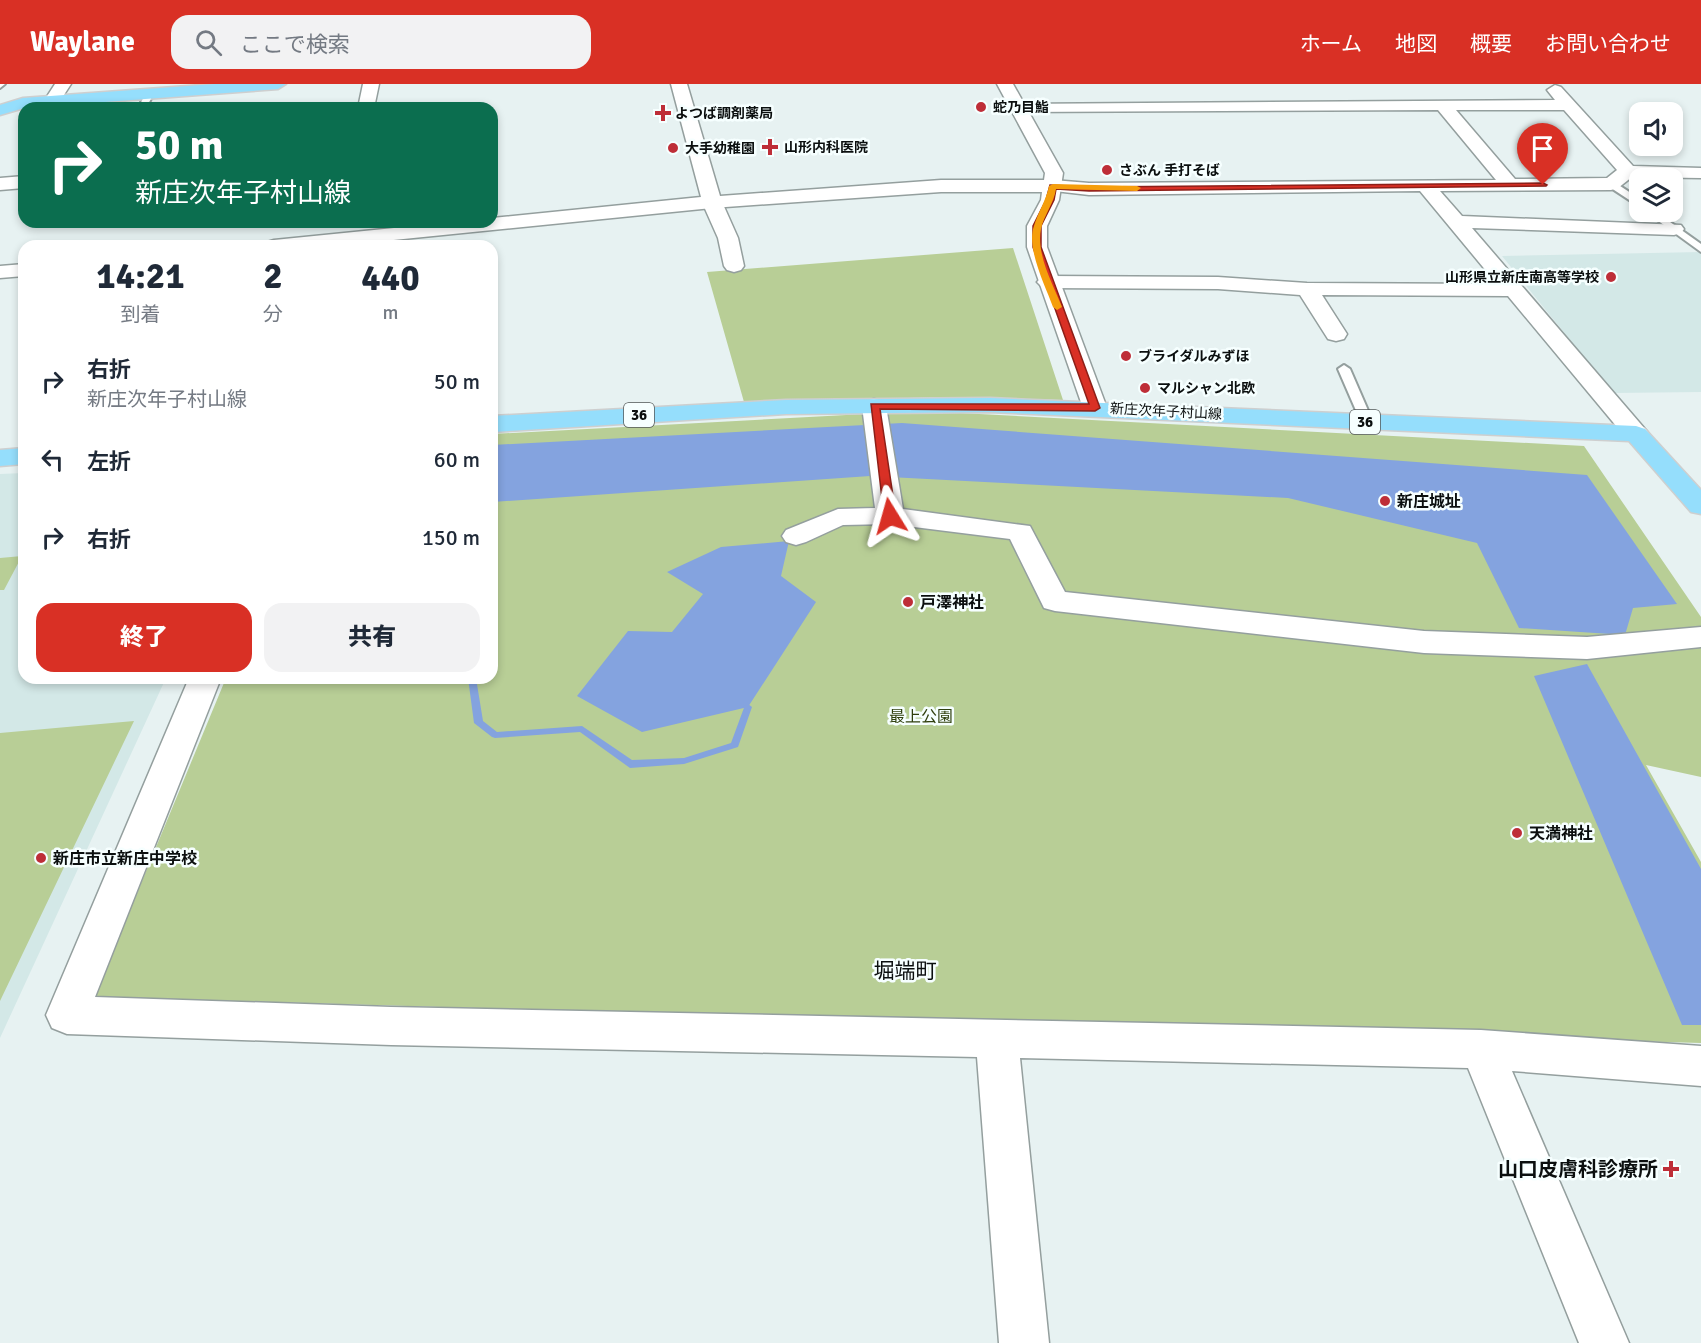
<!DOCTYPE html>
<html lang="ja">
<head>
<meta charset="utf-8">
<style>
	:root { --surface:#fff; --page:#f2f2f3; --text:#1f2937; --muted:#747a83; --accent:#d93025 }
	body { margin:0; font-family:Signika,"Noto Sans JP",sans-serif; background:var(--page); color:var(--text); height:100vh; display:flex; flex-direction:column; font-size:22px; white-space:nowrap }
	* { box-sizing:border-box; margin:0 }
	p { font-size:20px; color:var(--muted) }
	.icon { flex:none; width:33px; height:33px; fill:none; stroke:currentColor; stroke-width:2; stroke-linecap:round; stroke-linejoin:round }
	.map { position:relative; flex:1; overflow:hidden }
	.details { position:absolute; left:18px; top:156px; width:480px; height:444px; display:flex; flex-direction:column; background:var(--surface); border-radius:18px; box-shadow:0 3px 9px #0003 }
	.details>* { flex:none }
	.top-card { position:absolute; left:18px; top:18px; width:480px; height:126px; border-radius:18px; box-shadow:0 3px 9px #0003; background:#0b6e4f; color:#fff; overflow:hidden }
	.buttons { position:absolute; left:1629px; top:18px; display:grid; gap:12px }
	.buttons a { display:grid; place-items:center; width:54px; height:54px; border-radius:12px; background:var(--surface); box-shadow:0 3px 9px #0003; font-size:30px }
	.pin { position:absolute; display:grid; place-items:center; width:51px; height:51px; color:#fff; margin:-62px -26px; border-radius:50% 50% 50% 0; rotate:-45deg; box-shadow:0 0 6px #0007 }
	.pin .icon { rotate:45deg }
	.me { position:absolute; width:66px; margin:-33px; rotate:352deg; stroke-linejoin:round; filter:drop-shadow(0 0 4px #0008) }
	.turn { display:flex; align-items:center; gap:21px; height:126px; padding:0 18px; font-size:27px }
	.turn .icon { width:78px; height:78px; stroke-width:2.5 }
	.turn b { display:block; font-size:42px; line-height:51px }
	.eta { display:flex; justify-content:space-evenly; align-items:center; height:102px; text-align:center }
	.eta b { font-size:36px; font-weight:800; line-height:42px }
	.action { display:flex; gap:12px; margin-top:auto; padding:12px 18px }
	.action a { flex:1; height:69px; border-radius:18px; background:var(--accent); color:#fff; font-size:24px; font-weight:800; line-height:69px; text-align:center }
	.action a+a { background:var(--page); color:var(--text) }
	ul { padding:0; list-style:none }
	li { display:flex; align-items:center; gap:18px; height:78px; padding:0 18px }
	li div { flex:1 }
	li b { display:block; font-size:22px }
	li em { font-style:normal }
	header { display:flex; align-items:center; gap:36px; box-sizing:border-box; height:84px; padding:0 30px; background:var(--accent); color:#fff }
	header strong { font-size:28px }
	nav { display:flex; gap:33px; margin-inline-start:auto; font-size:21px }
	.search { width:420px; height:54px; background:var(--page); display:flex; align-items:center; gap:15px; box-sizing:border-box; padding:0 21px; border-radius:18px; color:var(--muted); font-size:22px }
	.map>svg:first-child { display:block }
</style>
</head>
<body>
<header>
<strong>Waylane</strong>
<div class="search"><svg class="icon" aria-label="search" viewBox="0 0 24 24"><circle cx="10" cy="10" r="6"/><path d="M15 15l6 6"/></svg>ここで検索</div>
<nav><a>ホーム</a><a>地図</a><a>概要</a><a>お問い合わせ</a></nav>
</header>
<div class="map">
<svg width="1701" height="1259" viewBox="0 0 1701 1259">
	<rect width="100%" height="100%" fill="#e7f2f2"/>
	<path fill="#d3e8e7" d="M 1701,168 L 1701,308 L 1613,309 L 1502,172 Z
		M 24,389 L 24,594 L 166,594 L 0,954 L 0,390 Z"/>
	<path fill="#b8ce96" d="M 1013,164 L 1063,316 L 951,313 L 744,318 L 707,188 Z
		M 921,327 L 1584,362 L 1701,533 L 1701,693 L 1646,681 L 1701,778 L 1701,959 L 94,913 L 226,594 L 492,594 L 492,350 Z
		M 22,472 L 4,506 L 0,506 L 0,474 Z
		M 134,637 L 0,917 L 0,918 L 0,649 Z"/>
	<path fill="#84a3df" d="M 902,339 L 1587,391 L 1677,520 L 1633,524 L 1625,551 L 1519,544 L 1477,459 L 1288,414 L 870,392 L 492,418 L 492,361 Z
		M 789,457 L 781,492 L 816,518 L 748,623 L 642,648 L 577,612 L 628,547 L 672,548 L 703,510 L 667,488 L 721,463 Z
		M 1587,580 L 1701,785 L 1701,941 L 1682,941 L 1534,592 Z"/>
	<g fill="none" stroke-linecap="round" stroke-linejoin="round">
		<path fill="#84a3df" fill-rule="evenodd" d="M 468,594 L 476,594 L 483,637 L 497,648 L 582,642 L 632,676 L 684,674 L 731,659 L 745,621 L 748,620 L 752,623 L 738,663 L 684,680 L 630,684 L 580,648 L 495,654 L 492,653 L 474,639 Z"/>
		<defs>
			<path id="lane" d="M 0,0 L 5,0 L 0,4 Z
				M 147,7 L 154,9 L 146,24 L 138,24 Z
				M 1608,98 L 1614,98 L 1640,115 L 1640,123 L 1608,102 Z
				M 1646,128 L 1656,128 L 1701,160 L 1701,168 Z
				M 1344,281 L 1350,285 L 1373,338 L 1371,341 L 1363,341 L 1361,338 L 1338,285 Z"/>
			<path id="street" d="M 55,0 L 71,0 L 58,20 L 46,20 L 44,17 Z
				M 363,0 L 379,0 L 374,24 L 358,24 Z
				M 1555,1 L 1561,3 L 1633,82 L 1701,84 L 1701,94 L 1632,93 L 1618,104 L 1611,106 L 1440,107 L 1462,132 L 1681,141 L 1684,145 L 1681,149 L 1674,151 L 1472,144 L 1645,345 L 1649,350 L 1645,355 L 1636,358 L 1627,355 L 1508,212 L 1322,211 L 1347,250 L 1344,255 L 1336,257 L 1328,255 L 1300,211 L 1218,205 L 1048,204 L 1041,202 L 1037,198 L 1041,194 L 1048,192 L 1218,193 L 1307,199 L 1497,200 L 1420,107 L 1089,111 L 1046,106 L 1044,102 L 1046,98 L 1053,96 L 1089,99 L 1496,96 L 1438,26 L 1018,28 L 1012,26 L 1010,23 L 1012,20 L 1555,16 L 1547,6 ZM 1456,26 L 1564,26 L 1617,86 L 1607,94 L 1515,95 Z
				M 24,92 L 24,104 L 0,106 L 0,94 Z
				M 712,112 L 719,114 L 722,118 L 738,154 L 744,182 L 741,186 L 734,188 L 727,186 L 724,182 L 718,154 L 702,118 L 705,114 Z
				M 874,315 L 883,317 L 886,322 L 903,425 L 1030,442 L 1065,508 L 1424,547 L 1587,553 L 1701,543 L 1701,563 L 1587,575 L 1424,569 L 1055,527 L 1044,524 L 1010,455 L 890,440 L 843,441 L 806,458 L 796,461 L 786,458 L 782,452 L 786,446 L 838,425 L 875,424 L 862,322 L 865,317 Z
				M 189,594 L 221,594 L 95,913 L 391,923 L 1481,946 L 1701,962 L 1701,1002 L 1512,987 L 1629,1259 L 1579,1259 L 1468,984 L 1020,974 L 1049,1259 L 999,1259 L 977,973 L 391,961 L 67,950 L 52,944 L 46,931 Z"/>
			<path id="secondary" d="M 671,0 L 687,0 L 720,112 L 941,96 L 1044,96 L 1045,89 L 997,0 L 1013,0 L 1063,89 L 1059,116 L 1047,142 L 1047,163 L 1107,324 L 1104,329 L 1095,331 L 1086,329 L 1083,324 L 1027,163 L 1027,142 L 1041,116 L 1042,108 L 941,108 L 712,124 L 334,162 L 264,162 L 267,158 L 274,156 L 454,138 L 492,138 L 492,134 L 701,113 Z
				M 24,180 L 24,192 L 0,194 L 0,182 Z"/>
			<path id="primary" d="M 215,0 L 286,0 L 278,5 L 24,24 L 0,31 L 0,21 L 23,14 Z
				M 990,314 L 1636,342 L 1645,345 L 1701,406 L 1701,430 L 1691,428 L 1629,357 L 990,328 L 786,330 L 492,348 L 492,332 L 786,316 Z
				M 24,364 L 24,380 L 0,382 L 0,366 Z"/>
		</defs>
		<use href="#lane" stroke="#949f9e" stroke-width="4"/>
		<use href="#street" stroke="#949f9e" stroke-width="3"/>
		<use href="#secondary" stroke="#949f9e" stroke-width="3"/>
		<use href="#primary" stroke="#cecfcf" stroke-width="3"/>
		<use href="#lane" fill="#fff" fill-rule="evenodd"/>
		<use href="#street" fill="#fff" fill-rule="evenodd"/>
		<use href="#secondary" fill="#fff" fill-rule="evenodd"/>
		<use href="#primary" fill="#95defc" fill-rule="evenodd"/>
	</g>
	<path fill="#d93025" stroke="#8d1f18" stroke-width="1.5" d="M 1543,99 L 1547,101 L 1546,102 L 1089,107 L 1056,105 L 1054,116 L 1041,142 L 1041,163 L 1100,324 L 1095,327 L 880,325 L 896,432 L 890,435 L 884,432 L 871,320 L 1089,320 L 1033,163 L 1033,142 L 1046,116 L 1050,101 L 1089,103 Z"/>
	<path fill="#f59e0b" d="M 1053,100 L 1137,102 L 1141,104 L 1137,107 L 1056,105 C 1054,119 1044,131 1041,145 C 1036,171 1053,200 1062,223 L 1057,226 L 1053,223 C 1045,201 1026,164 1034,142 C 1038,128 1046,117 1049,102 Z"/>
	<g fill="#be2e38" stroke="#f6ffff" stroke-width="2">
		<circle cx="981" cy="23" r="6"/>
		<path d="M660 20h6v6h6v6h-6v6h-6v-6h-6v-6h6z"/>
		<path d="M767 54h6v6h6v6h-6v6h-6v-6h-6v-6h6z"/>
		<circle cx="673" cy="64" r="6"/>
		<circle cx="1107" cy="86" r="6"/>
		<circle cx="1611" cy="193" r="6"/>
		<circle cx="1126" cy="272" r="6"/>
		<circle cx="1145" cy="304" r="6"/>
		<circle cx="1385" cy="417" r="6"/>
		<circle cx="908" cy="518" r="6"/>
		<circle cx="1517" cy="749" r="6"/>
		<circle cx="41" cy="774" r="6"/>
		<path d="M1668 1076h6v6h6v6h-6v6h-6v-6h-6v-6h6z"/>
	</g>
	<g text-anchor="middle" stroke-width="5" stroke-linejoin="round" paint-order="stroke">
		<g font-size="14" font-weight="bold" fill="#0b0f0f" stroke="#f6ffff" text-anchor="start">
			<text x="993" y="28">蛇乃目鮨</text>
			<text x="675" y="34">よつば調剤薬局</text>
			<text x="784" y="68">山形内科医院</text>
			<text x="685" y="69">大手幼稚園</text>
			<text x="1119" y="91">さぶん 手打そば</text>
			<text x="1599" y="198" text-anchor="end">山形県立新庄南高等学校</text>
			<text x="1138" y="277">ブライダルみずほ</text>
			<text x="1157" y="309">マルシャン北欧</text>
		</g>
		<g font-size="14" fill="#0b0f0f" stroke="#f6ffff">
			<text transform="translate(1166 327) rotate(3)" y="5">新庄次年子村山線</text>
		</g>
		<g fill="#f6ffff" stroke="#525757" stroke-width="1.5">
			<rect x="624" y="319" width="30" height="24" rx="4.5"/>
			<rect x="1350" y="326" width="30" height="24" rx="4.5"/>
		</g>
		<g font-size="15" font-weight="bold" fill="#0b0f0f">
			<text x="639" y="336">36</text>
			<text x="1365" y="343">36</text>
		</g>
		<g font-size="16" font-weight="bold" fill="#0b0f0f" stroke="#f6ffff" text-anchor="start">
			<text x="1397" y="423">新庄城址</text>
			<text x="920" y="524">戸澤神社</text>
			<text x="1529" y="755">天満神社</text>
			<text x="53" y="780">新庄市立新庄中学校</text>
		</g>
		<g font-size="16" fill="#30400e" stroke="#f6ffff">
			<text x="921" y="638">最上公園</text>
		</g>
		<g font-size="20" font-weight="bold" fill="#0b0f0f" stroke="#f6ffff" text-anchor="end">
			<text x="1658" y="1092">山口皮膚科診療所</text>
		</g>
		<g font-size="21" fill="#0b0f0f" stroke="#f6ffff">
			<text x="905" y="894">堀端町</text>
		</g>
	</g>
</svg>
<div class="buttons">
<a><svg class="icon" aria-label="sound" viewBox="0 0 24 24"><path d="M4 9h4l5-4v14l-5-4H4zM17 9q2 3 0 6"/></svg></a>
<a><svg class="icon" aria-label="layers" viewBox="0 0 24 24"><path d="M12 4l9 5-9 5-9-5zM3 14l9 5 9-5"/></svg></a>
</div>
<div class="pin" style="left:1543px;top:101px;background:#d93025"><svg class="icon" aria-label="arrive" viewBox="0 0 24 24"><path d="M6 21V4h12l-3 4 3 4H6"/></svg></div>
<svg class="me" style="left:890px;top:432px" viewBox="-20 -20 40 40"><path d="M0-17L14 15 0 8-14 15z" fill="#d93025" stroke="#fff" stroke-width="4"/></svg>
<div class="top-card">
<div class="turn"><svg class="icon" aria-label="right" viewBox="0 0 24 24"><path d="M7 20v-9h11M14 6l5 5-5 5"/></svg><div><b>50 m</b>新庄次年子村山線</div></div>
</div>
<section class="details">
<div class="eta">
<div><b>14:21</b><p>到着</p></div>
<div><b>2</b><p>分</p></div>
<div><b>440</b><p>m</p></div>
</div>
<ul>
<li><svg class="icon" aria-label="right" viewBox="0 0 24 24"><path d="M7 20v-9h11M14 6l5 5-5 5"/></svg><div><b>右折</b><p>新庄次年子村山線</p></div><em>50 m</em></li>
<li><svg class="icon" aria-label="left" viewBox="0 0 24 24"><path d="M17 20v-9H6M10 6l-5 5 5 5"/></svg><div><b>左折</b></div><em>60 m</em></li>
<li><svg class="icon" aria-label="right" viewBox="0 0 24 24"><path d="M7 20v-9h11M14 6l5 5-5 5"/></svg><div><b>右折</b></div><em>150 m</em></li>
</ul>
<div class="action"><a>終了</a><a>共有</a></div>
</section>
</div>
</body>
</html>
